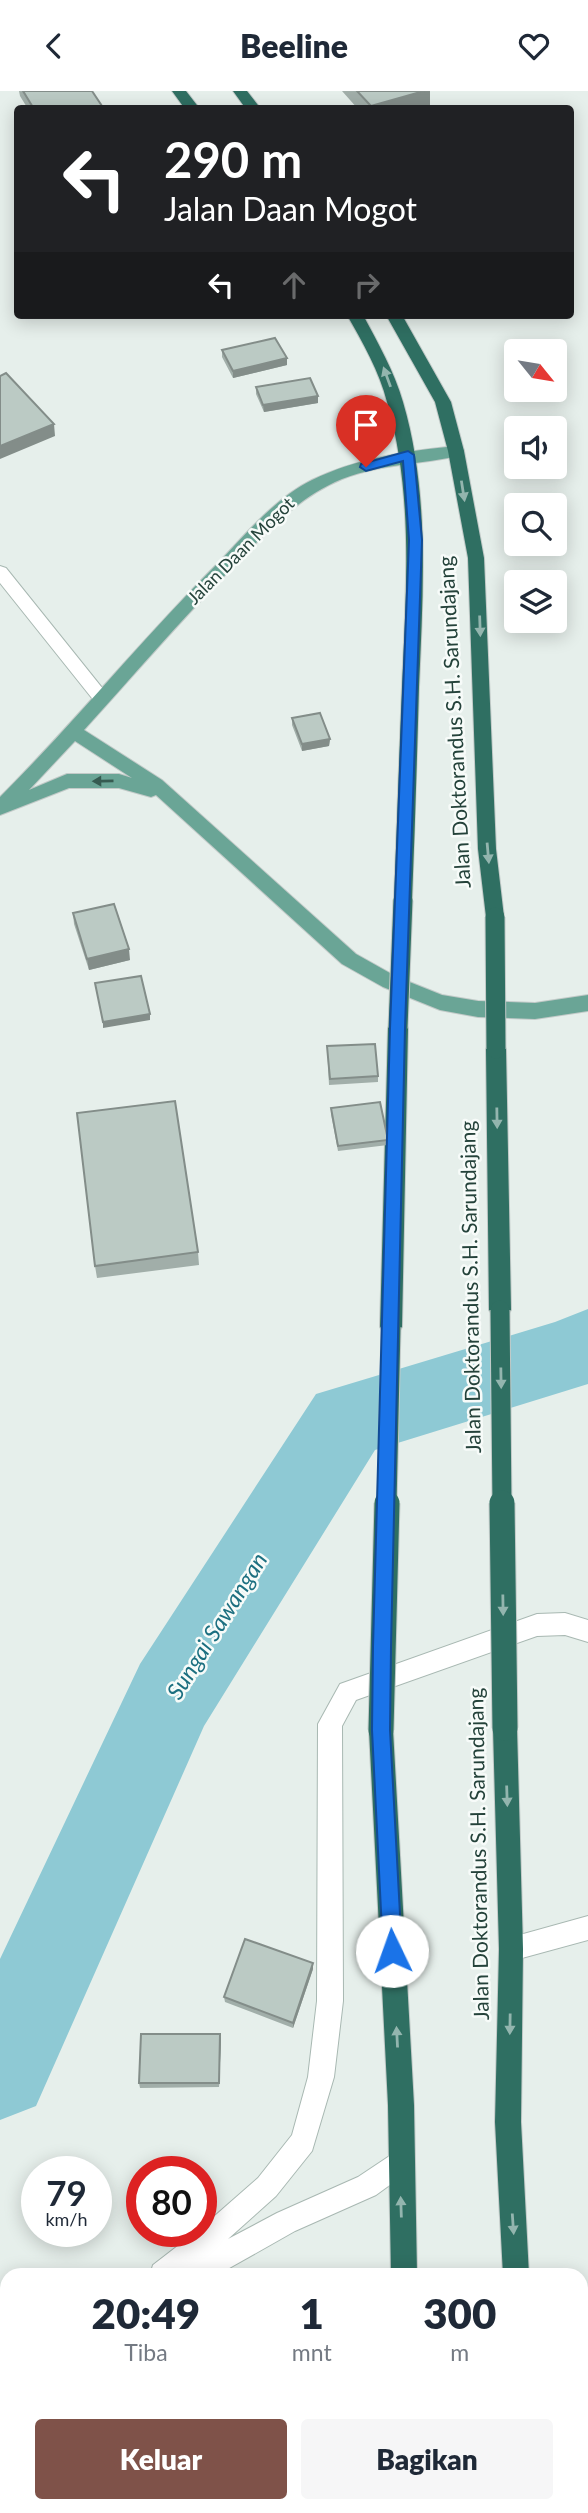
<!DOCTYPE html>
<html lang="id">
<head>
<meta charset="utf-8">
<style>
	:root { --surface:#fff; --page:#f6f6f7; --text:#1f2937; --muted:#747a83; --accent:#7f5249 }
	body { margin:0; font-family:Lato,sans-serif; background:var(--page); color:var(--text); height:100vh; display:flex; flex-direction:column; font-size:26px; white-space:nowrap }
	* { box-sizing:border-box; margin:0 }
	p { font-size:23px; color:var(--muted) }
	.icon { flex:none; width:38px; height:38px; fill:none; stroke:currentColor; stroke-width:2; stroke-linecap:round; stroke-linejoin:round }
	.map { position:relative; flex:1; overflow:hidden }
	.drawer { position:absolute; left:0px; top:2177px; width:588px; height:245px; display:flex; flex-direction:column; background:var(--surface); border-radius:21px 21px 0 0; box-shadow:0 4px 18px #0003 }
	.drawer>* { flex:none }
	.top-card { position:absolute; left:14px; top:14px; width:560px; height:214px; border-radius:7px; box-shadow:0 4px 18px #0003; background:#202124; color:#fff; overflow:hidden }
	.needle { width:46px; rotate:120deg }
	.buttons { position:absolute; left:504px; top:248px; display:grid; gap:14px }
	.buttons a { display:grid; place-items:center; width:63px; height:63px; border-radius:7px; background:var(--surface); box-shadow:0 4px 18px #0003; font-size:35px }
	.speed { position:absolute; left:21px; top:2065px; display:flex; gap:14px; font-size:35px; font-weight:700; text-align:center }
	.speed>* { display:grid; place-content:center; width:91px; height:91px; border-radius:50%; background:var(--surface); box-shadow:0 4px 18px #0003; line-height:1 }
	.speed small { font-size:18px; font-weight:400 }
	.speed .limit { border:10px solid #d22; background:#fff; color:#111 }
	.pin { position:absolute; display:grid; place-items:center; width:60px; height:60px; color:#fff; margin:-72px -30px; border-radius:50% 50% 50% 0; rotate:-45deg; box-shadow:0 0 7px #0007 }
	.pin .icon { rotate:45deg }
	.me { position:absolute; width:77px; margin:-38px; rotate:357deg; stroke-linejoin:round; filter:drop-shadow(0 0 5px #0008) }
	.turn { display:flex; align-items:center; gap:24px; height:147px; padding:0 35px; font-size:32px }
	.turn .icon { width:91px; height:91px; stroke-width:2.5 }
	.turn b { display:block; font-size:49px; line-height:60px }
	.lanes { display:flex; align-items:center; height:66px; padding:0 35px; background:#0003; justify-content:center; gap:35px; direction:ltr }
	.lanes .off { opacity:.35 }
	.eta { display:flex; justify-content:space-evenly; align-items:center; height:119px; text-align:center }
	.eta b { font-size:42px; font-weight:800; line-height:49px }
	.button { display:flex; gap:14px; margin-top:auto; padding:14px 35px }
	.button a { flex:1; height:80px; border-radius:7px; background:var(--accent); color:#fff; font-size:28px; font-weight:800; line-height:80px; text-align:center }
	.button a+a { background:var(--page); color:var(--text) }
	header { display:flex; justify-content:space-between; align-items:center; height:91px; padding:0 35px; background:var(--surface); font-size:32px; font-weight:800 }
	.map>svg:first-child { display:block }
</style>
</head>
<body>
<header><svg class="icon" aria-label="back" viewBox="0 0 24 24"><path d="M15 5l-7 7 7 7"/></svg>Beeline<svg class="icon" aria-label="heart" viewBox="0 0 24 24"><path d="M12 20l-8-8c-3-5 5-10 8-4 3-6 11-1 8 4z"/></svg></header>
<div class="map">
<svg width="588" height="2422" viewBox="0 0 588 2422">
	<rect width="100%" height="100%" fill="#e6efeb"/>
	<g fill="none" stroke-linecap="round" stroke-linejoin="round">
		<path fill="#8ec9d4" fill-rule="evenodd" d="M 588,1218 L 588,1293 L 375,1359 L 204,1635 L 36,2015 L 0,2029 L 0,1868 L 140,1573 L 316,1303 L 555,1231 Z"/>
		<defs>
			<path id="minor" d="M 0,475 L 6,477 L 107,603 L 110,607 L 107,611 L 95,611 L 0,492 Z
				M 565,1522 L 588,1529 L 588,1551 L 565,1544 L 537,1545 L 356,1609 L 342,1635 L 343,1910 L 334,1986 L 312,2060 L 276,2105 L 228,2148 L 277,2122 L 358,2086 L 400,2058 L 409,2062 L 413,2071 L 409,2080 L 376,2104 L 295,2140 L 217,2184 L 150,2184 L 153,2174 L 197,2140 L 201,2140 L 201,2137 L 258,2087 L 292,2044 L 308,1986 L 317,1910 L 318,1633 L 340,1593 L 537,1523 Z
				M 588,1825 L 588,1849 L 511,1870 L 502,1867 L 499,1858 L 502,1849 Z
				M 7,2295 L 7,2326 L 0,2329 L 0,2298 Z"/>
			<path id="major" d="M 456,355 L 462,356 L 464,360 L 462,364 C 421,374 384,372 342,388 C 296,407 265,443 231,478 C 180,530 133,585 84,639 L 162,689 L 356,863 L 397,886 L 442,904 L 478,910 L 535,912 L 588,904 L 588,920 L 535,928 L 478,926 L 440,919 L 383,896 L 342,873 L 156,704 L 151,706 L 119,697 L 69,697 L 0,724 L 0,706 C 75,631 142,548 217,473 C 246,443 274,408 312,389 C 357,367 407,360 456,355 ZM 75,650 L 132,687 L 119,683 L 67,683 L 29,699 Z"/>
			<path id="highway" d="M 172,0 L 186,0 L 200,18 L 185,18 Z
				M 233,0 L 247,0 L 261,18 L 246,18 Z
				M 347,224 L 363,224 C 378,252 394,280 403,311 C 430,403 423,501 419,596 C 417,667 415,738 412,809 L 410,814 L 396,814 L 394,809 C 397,738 399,667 402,596 C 406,501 414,404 387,311 C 379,280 363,252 347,224 Z
				M 386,224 L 402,224 L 451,311 L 464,360 L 484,467 L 496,758 L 504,826 L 502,831 L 488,831 L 486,826 L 478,758 L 468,467 L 448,360 L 435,311 Z
				M 398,929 L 405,932 L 408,937 L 402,1236 L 398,1242 L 391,1245 L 384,1242 L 380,1236 L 388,937 L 391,932 Z
				M 496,950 L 503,953 L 506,958 L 511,1219 L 507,1225 L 500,1228 L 493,1225 L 489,1219 L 486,958 L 489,953 Z
				M 505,1626 L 513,1629 L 517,1637 L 523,1858 L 521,2031 L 529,2184 L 503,2184 L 495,2031 L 499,1858 L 493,1637 L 497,1629 Z
				M 381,1628 L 389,1631 L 393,1639 L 414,2014 L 417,2184 L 391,2184 L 388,2014 L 369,1639 L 373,1631 Z
				M 398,2415 L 426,2415 L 426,2422 L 398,2422 Z
				M 518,2415 L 546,2415 L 546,2422 L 518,2422 Z"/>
		</defs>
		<use href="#minor" stroke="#a8b8b2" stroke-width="2"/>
		<use href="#major" stroke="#c2cac8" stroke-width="2"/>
		<use href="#highway" stroke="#c2cac8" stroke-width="2"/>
		<use href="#minor" fill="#fff" fill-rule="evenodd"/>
		<use href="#major" fill="#6aa596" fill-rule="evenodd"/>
		<use href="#highway" fill="#2f6f62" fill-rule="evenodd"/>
		<defs>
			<path id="highway-bridge-far1" d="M 495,826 L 496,958
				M 398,937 L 403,809
				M 500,1219 L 502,1414
				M 387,1414 L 391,1236"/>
			<path id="highway-bridge" d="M 502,1412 L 505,1637
				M 381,1639 L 387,1412"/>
		</defs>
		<use href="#highway-bridge-far1" stroke="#c2cac8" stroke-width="21" stroke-linecap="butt"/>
		<use href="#highway-bridge" stroke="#c2cac8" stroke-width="27" stroke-linecap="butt"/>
		<use href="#highway-bridge-far1" stroke="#2f6f62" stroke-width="19"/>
		<use href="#highway-bridge" stroke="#2f6f62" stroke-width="25"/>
	</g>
	<path fill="#a1aea9" d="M 19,0 L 92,0 L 104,18 L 28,18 L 20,5 Z
		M 342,0 L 430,0 L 430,14 L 418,18 L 358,18 Z
		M 222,259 L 287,274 L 233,287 L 222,266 Z
		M 256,296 L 318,312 L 264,321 L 256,303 Z
		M 292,627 L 330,648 L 329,655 L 302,660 L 292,634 Z
		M 73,822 L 130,869 L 89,879 L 74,833 Z
		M 327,955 L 378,985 L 378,991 L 329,994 Z
		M 331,1017 L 388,1049 L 388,1054 L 338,1060 L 331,1023 Z
		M 198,1161 L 199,1174 L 97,1187 L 95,1175 Z
		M 313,1878 L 293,1937 L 225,1911 L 224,1906 Z
		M 221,1947 L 219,1996 L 140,1997 L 139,1992 Z"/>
	<path fill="#838d89" d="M 424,0 L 430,0 L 430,14 L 418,18 L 371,18 L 371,15 Z
		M 287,267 L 287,274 L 233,287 L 233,280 Z
		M 318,305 L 318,312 L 264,321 L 263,314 Z
		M 54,333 L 55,345 L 0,368 L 0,355 Z
		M 330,648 L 329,655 L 302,660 L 302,653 Z
		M 129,858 L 130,869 L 89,879 L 87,868 Z
		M 150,923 L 150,929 L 103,937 L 103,931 Z
		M 313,1872 L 313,1878 L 293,1937 L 293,1932 Z
		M 220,1943 L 221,1947 L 219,1996 L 219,1992 Z"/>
	<path fill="#bbcac4" stroke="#838d89" stroke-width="2" d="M 23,0 L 92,0 L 104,18 L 34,18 Z
		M 357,0 L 424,0 L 371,15 Z
		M 275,247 L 287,267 L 233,280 L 222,259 Z
		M 6,282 L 54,333 L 0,355 L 0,285 Z
		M 310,287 L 318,305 L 263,314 L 256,296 Z
		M 320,622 L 330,648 L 302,653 L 292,627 Z
		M 114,813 L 129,858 L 87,868 L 73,822 Z
		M 141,885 L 150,923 L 103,931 L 95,892 Z
		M 375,953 L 378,985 L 330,988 L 327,955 Z
		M 175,1010 L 198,1161 L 95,1175 L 77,1022 Z
		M 380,1011 L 388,1049 L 338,1055 L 331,1017 Z
		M 245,1848 L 313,1872 L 293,1932 L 224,1906 Z
		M 141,1943 L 220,1943 L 219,1992 L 139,1992 Z"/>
	<defs><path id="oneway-solid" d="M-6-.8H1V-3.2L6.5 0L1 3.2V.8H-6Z" transform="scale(1.75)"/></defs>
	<g fill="#93b5ae">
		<use href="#oneway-solid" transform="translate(387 286) rotate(-110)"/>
		<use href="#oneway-solid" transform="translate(463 400) rotate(81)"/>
		<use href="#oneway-solid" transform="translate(480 535) rotate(88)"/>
		<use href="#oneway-solid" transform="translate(488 762) rotate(85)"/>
		<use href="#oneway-solid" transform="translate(497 1027) rotate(89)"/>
		<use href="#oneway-solid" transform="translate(501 1287) rotate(89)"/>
		<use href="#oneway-solid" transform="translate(503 1514) rotate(89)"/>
		<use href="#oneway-solid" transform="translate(507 1705) rotate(88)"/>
		<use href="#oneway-solid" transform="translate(510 1933) rotate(91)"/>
		<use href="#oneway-solid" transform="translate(397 1946) rotate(-93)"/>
		<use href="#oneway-solid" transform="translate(401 2116) rotate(-92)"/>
		<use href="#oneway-solid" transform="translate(513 2133) rotate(86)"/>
	</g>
	<use fill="#365b51" href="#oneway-solid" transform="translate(103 690) rotate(179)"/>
	<path fill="#1a73e8" stroke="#114b97" stroke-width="2" d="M 408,360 L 414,364 L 422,449 L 405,937 L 391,1556 L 390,1639 L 402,1860 L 399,1866 L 392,1869 L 386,1866 L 383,1860 L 372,1639 L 373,1556 L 390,937 L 409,449 L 403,370 L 366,380 L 360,376 L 361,373 Z"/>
	<g text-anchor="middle" stroke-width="5" stroke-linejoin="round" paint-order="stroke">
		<g font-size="18" fill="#24423a" stroke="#f7fbf9">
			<text transform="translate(241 460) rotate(-45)" y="6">Jalan Daan Mogot</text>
		</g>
		<g font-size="21" fill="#24423a" stroke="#f7fbf9">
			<text transform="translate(455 631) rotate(-93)" y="7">Jalan Doktorandus S.H. Sarundajang</text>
			<text transform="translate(471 1196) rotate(-91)" y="7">Jalan Doktorandus S.H. Sarundajang</text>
			<text transform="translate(479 1763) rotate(-91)" y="7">Jalan Doktorandus S.H. Sarundajang</text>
		</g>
		<g font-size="23" font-style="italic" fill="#1c6f80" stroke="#f7fbf9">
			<text transform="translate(217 1535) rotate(-58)" y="8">Sungai Sawangan</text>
		</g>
	</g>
</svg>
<div class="buttons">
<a><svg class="needle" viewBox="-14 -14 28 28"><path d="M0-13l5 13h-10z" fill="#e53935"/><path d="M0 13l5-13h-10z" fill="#747a83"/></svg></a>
<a><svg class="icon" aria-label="sound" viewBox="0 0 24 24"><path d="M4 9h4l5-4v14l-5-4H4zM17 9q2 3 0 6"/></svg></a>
<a><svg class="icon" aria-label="search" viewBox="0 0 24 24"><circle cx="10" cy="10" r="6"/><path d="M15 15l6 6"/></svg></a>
<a><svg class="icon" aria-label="layers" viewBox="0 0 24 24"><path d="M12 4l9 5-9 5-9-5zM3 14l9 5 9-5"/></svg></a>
</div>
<div class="speed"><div>79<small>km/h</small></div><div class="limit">80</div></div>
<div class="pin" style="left:366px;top:376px;background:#d93025"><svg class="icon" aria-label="arrive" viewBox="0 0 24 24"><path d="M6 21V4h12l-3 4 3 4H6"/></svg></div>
<svg class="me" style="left:392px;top:1860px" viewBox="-20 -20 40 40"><circle r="19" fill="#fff"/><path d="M0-13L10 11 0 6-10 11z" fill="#1a73e8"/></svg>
<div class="top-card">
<div class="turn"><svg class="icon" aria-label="left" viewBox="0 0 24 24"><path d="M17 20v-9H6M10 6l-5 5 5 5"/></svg><div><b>290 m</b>Jalan Daan Mogot</div></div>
<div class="lanes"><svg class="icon" aria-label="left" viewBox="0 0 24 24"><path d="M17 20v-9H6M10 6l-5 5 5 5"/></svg><svg class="icon off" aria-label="ahead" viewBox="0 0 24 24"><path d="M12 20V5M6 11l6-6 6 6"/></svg><svg class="icon off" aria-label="right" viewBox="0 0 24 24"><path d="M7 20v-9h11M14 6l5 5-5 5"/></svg></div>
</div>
<section class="drawer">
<div class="eta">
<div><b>20:49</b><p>Tiba</p></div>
<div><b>1</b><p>mnt</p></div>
<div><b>300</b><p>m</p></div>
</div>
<div class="button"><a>Keluar</a><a>Bagikan</a></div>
</section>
</div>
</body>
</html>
